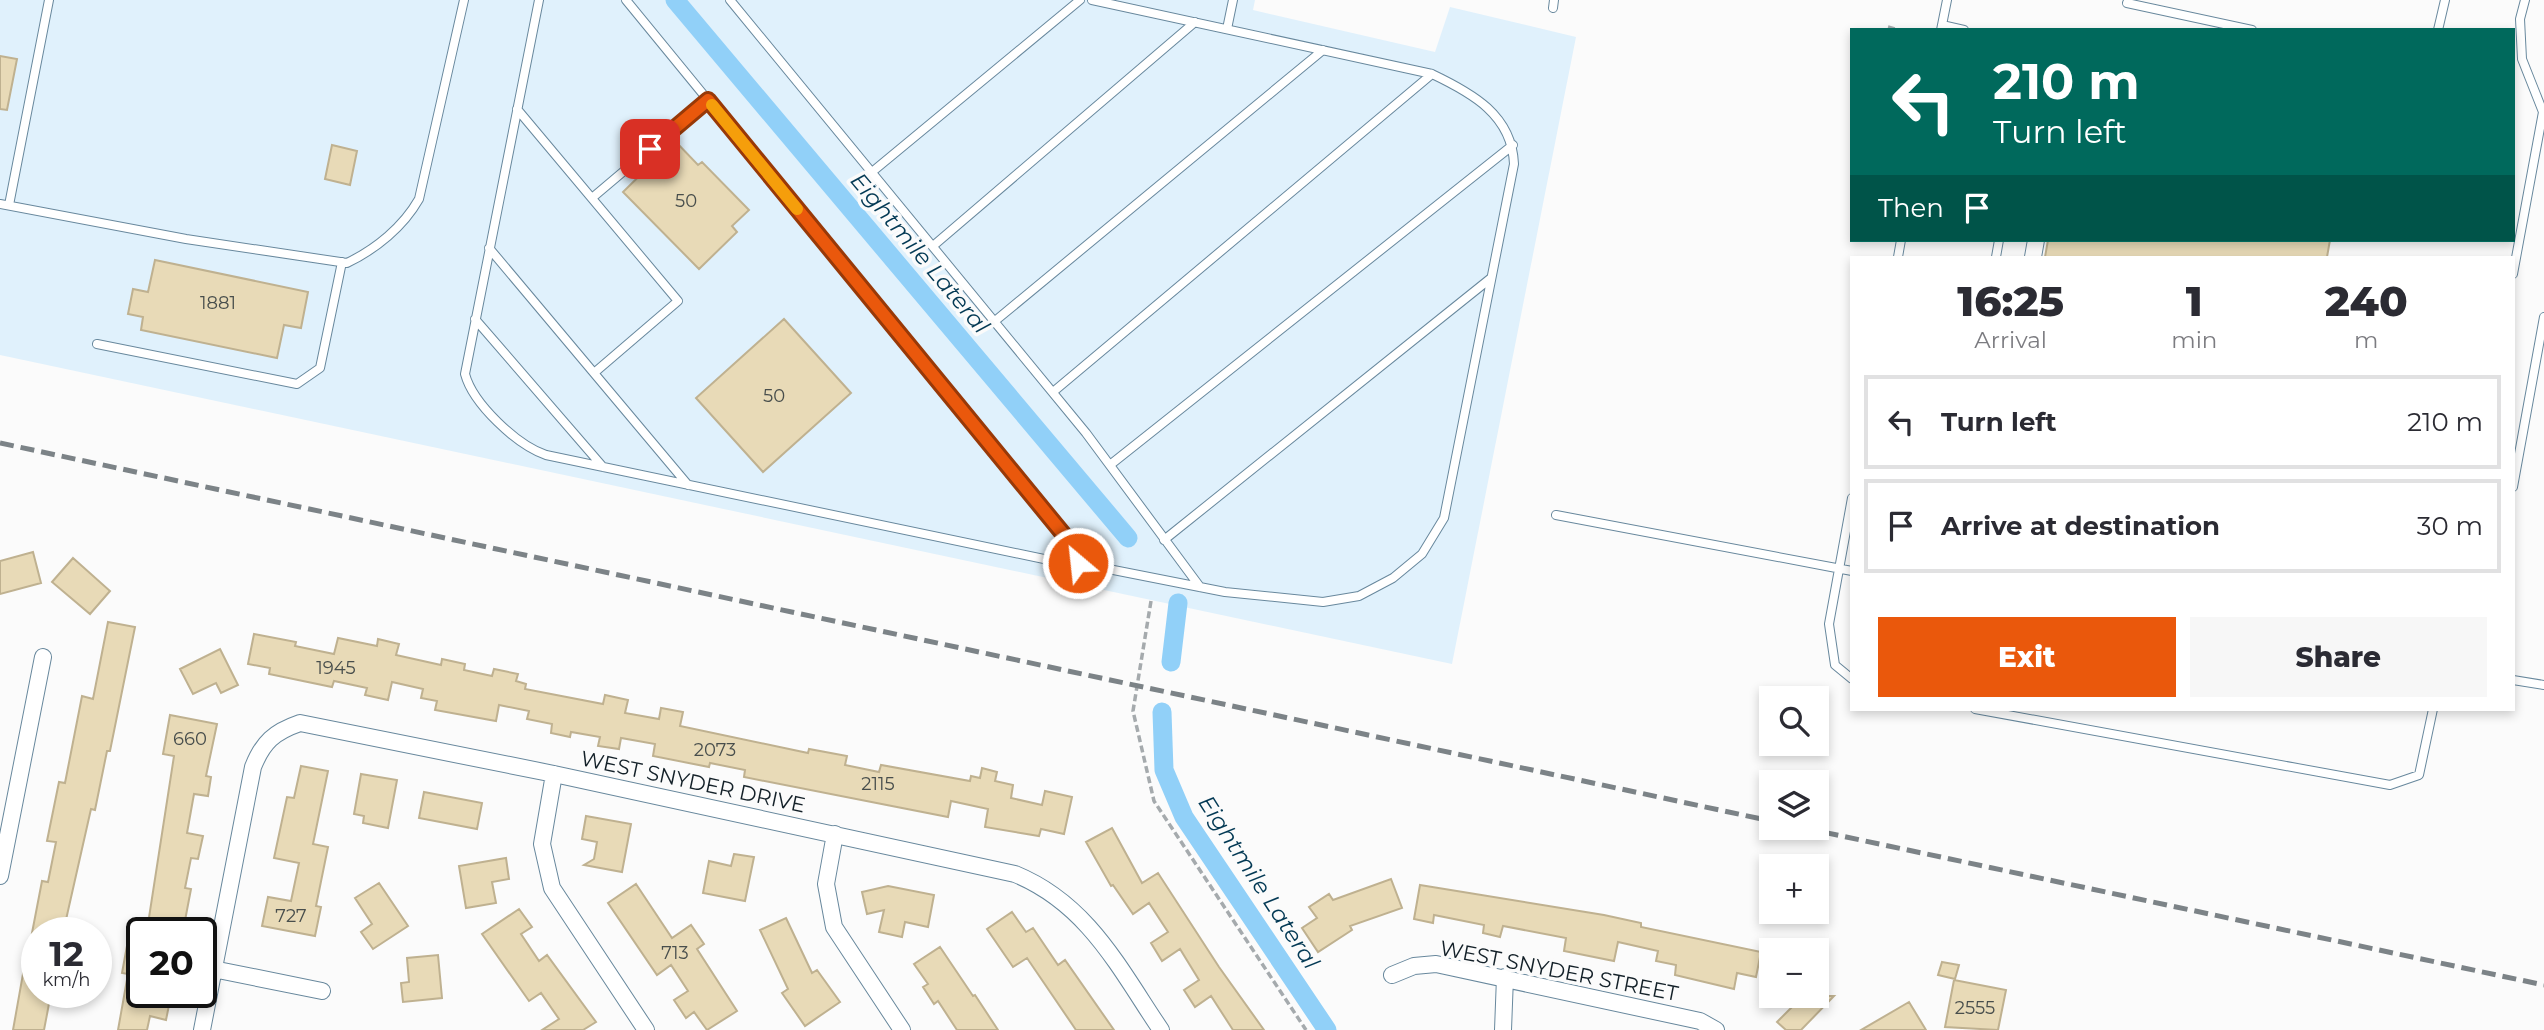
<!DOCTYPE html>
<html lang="en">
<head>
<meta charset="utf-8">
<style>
	:root { --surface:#fff; --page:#f7f7f7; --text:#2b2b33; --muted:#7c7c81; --line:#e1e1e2; --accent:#ea580c }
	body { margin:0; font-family:Montserrat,sans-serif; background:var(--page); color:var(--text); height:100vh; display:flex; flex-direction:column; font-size:26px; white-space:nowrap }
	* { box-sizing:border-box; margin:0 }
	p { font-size:23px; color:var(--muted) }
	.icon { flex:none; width:38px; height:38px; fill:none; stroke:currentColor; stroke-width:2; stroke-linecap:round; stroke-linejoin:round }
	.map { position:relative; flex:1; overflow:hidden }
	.drawer { position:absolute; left:1850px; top:256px; width:665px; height:455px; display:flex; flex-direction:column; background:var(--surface); border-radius:0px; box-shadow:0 4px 10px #0003 }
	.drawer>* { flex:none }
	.guide { position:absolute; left:1850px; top:28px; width:665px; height:214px; border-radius:0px; box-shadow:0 4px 10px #0003; background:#00695c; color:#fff; overflow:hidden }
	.buttons { position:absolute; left:1759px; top:686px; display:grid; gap:14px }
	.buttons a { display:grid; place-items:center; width:70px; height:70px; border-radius:0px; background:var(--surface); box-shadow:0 4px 10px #0003; font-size:35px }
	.speed { position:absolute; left:21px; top:917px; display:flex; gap:14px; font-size:35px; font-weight:700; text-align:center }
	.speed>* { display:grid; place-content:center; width:91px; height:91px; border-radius:50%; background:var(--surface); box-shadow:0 4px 10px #0003; line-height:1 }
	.speed small { font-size:18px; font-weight:400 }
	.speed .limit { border:4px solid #111; border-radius:10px; background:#fff; color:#111 }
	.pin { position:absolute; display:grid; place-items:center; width:60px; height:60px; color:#fff; margin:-30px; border-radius:14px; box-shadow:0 4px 10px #0006 }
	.me { position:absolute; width:77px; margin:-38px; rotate:332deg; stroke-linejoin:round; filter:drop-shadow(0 0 5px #0008) }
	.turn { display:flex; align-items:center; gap:24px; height:147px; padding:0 28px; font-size:32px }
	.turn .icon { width:91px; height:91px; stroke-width:2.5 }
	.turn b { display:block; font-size:49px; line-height:60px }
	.then { display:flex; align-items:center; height:66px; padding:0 28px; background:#0003; gap:14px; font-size:26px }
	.eta { display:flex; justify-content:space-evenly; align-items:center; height:119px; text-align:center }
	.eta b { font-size:42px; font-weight:800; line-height:49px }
	.action { display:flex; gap:14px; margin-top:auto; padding:14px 28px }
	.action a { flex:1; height:80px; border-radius:0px; background:var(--accent); color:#fff; font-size:28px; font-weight:800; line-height:80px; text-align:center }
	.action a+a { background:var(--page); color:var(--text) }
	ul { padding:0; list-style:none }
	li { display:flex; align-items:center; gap:21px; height:94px; margin:0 14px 10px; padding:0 14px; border:4px solid var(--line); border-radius:0px }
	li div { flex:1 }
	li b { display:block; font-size:26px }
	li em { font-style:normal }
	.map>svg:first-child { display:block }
</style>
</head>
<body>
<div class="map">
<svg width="2544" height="1030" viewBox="0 0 2544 1030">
	<rect width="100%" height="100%" fill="#fbfbfb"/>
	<path fill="#e0f1fc" d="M 0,0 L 1255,0 L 1253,10 L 1435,52 L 1450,7 L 1576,37 L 1452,664 L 0,355 Z"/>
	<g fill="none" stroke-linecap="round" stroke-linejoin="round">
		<path stroke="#91d0f8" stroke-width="19" d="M 675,0 L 1128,538
			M 1171,662 L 1178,603
			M 1162,712 L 1164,770 L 1184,817 L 1327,1030"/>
	</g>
	<path fill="#e8dab7" stroke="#bfb190" stroke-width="2" d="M 0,56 L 17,59 L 7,110 L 0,109 Z
		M 675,141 L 698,165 L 702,162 L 749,210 L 732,226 L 737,232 L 699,269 L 623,192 Z
		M 332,145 L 357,151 L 350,185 L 325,179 Z
		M 2048,240 L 2330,240 L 2327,257 L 2045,257 Z
		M 155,260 L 308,292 L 301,328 L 284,325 L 277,358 L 141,330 L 143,317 L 128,314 L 133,289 L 148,292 Z
		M 784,319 L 851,393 L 763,472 L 696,398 Z
		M 33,552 L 41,583 L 0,594 L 0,561 Z
		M 73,558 L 110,591 L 90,614 L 52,582 Z
		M 108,622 L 135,627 L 110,751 L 107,751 L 95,810 L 91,809 L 63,933 L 32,933 L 42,881 L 48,882 L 56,842 L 47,841 L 59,782 L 65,783 L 82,696 L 93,699 Z
		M 254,634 L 296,642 L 295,646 L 334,654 L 338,638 L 377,646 L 378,639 L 399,644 L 396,655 L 441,665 L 442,659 L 465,664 L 464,670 L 492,676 L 494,669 L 518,674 L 516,681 L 526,684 L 525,689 L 603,704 L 605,695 L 628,700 L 625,713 L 659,719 L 661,708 L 683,712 L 680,726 L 808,753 L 809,749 L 847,756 L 845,765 L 879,772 L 881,765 L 970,781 L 971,776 L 980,778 L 982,768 L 997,772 L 995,781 L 1013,785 L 1011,798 L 1042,805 L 1045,791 L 1072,797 L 1064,834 L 1041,829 L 1039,836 L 985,827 L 988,809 L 951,801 L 948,817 L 744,777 L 745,770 L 710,763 L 709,767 L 653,756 L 655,744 L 621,738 L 619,749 L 598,746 L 600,737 L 571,732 L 570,737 L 551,733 L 552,724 L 527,719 L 529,711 L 499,705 L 496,721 L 435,710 L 437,701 L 421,698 L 423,689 L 392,682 L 388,700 L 365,695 L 367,688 L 334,681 L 332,687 L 269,674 L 270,668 L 248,664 Z
		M 220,649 L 238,685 L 221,693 L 216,683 L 193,694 L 180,669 Z
		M 170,715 L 217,724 L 206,776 L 211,777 L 208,796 L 194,794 L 187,833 L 203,836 L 198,859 L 191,858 L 185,888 L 191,889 L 183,931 L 148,924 L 174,756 L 163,754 Z
		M 301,766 L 328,771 L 313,844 L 328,847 L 316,906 L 321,907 L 315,936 L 262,926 L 268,897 L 291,901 L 299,863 L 274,858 L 287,797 L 294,798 Z
		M 361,774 L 397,780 L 388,828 L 363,823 L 364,816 L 354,814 Z
		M 424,792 L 482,803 L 477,829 L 419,818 Z
		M 586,816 L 631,824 L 622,872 L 584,865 L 594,859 L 597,842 L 582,839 Z
		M 1112,828 L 1142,883 L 1158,873 L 1219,967 L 1264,1030 L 1233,1030 L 1211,996 L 1195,1007 L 1184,990 L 1199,980 L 1180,949 L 1162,961 L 1151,943 L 1168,932 L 1149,903 L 1133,914 L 1113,885 L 1111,886 L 1086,842 Z
		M 734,854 L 754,857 L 745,901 L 703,893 L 709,861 L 731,866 Z
		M 506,858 L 509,879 L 492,882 L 496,903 L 466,908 L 459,866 Z
		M 1391,879 L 1402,908 L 1350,926 L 1352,930 L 1318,952 L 1302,928 L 1317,918 L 1309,907 L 1329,894 L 1333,900 Z
		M 379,883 L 408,926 L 373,949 L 361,932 L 372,924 L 355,898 Z
		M 636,884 L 672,938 L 691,925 L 704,944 L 697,949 L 737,1011 L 707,1030 L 694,1012 L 686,1018 L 674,1000 L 688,991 L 671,965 L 657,975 L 608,903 Z
		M 1420,885 L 1604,915 L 1641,923 L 1641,927 L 1761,952 L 1756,977 L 1737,973 L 1734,989 L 1675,975 L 1676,965 L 1656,961 L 1658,951 L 1618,942 L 1614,961 L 1564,951 L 1566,938 L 1503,926 L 1500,937 L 1483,933 L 1484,925 L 1434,915 L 1433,923 L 1414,919 Z
		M 888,886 L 934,895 L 928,927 L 905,922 L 902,937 L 879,932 L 884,910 L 867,914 L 862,892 Z
		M 519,909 L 532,927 L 521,934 L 539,961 L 547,955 L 596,1022 L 583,1030 L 542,1030 L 559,1019 L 541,993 L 529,1001 L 482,934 Z
		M 1012,912 L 1026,932 L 1033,928 L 1058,965 L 1065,960 L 1114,1030 L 1076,1030 L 1027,958 L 1013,967 L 987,929 Z
		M 786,918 L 812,973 L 817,970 L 840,1002 L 805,1026 L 782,993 L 788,989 L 760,930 Z
		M 129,935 L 142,938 L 142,995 L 170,1000 L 166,1020 L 150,1016 L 147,1030 L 118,1030 L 128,974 L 122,973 Z
		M 29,940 L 37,941 L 37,992 L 51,992 L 48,1009 L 44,1030 L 13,1030 Z
		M 940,947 L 973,996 L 975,995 L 998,1030 L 957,1030 L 938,1001 L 934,1004 L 923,987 L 928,984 L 914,964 Z
		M 438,955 L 442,998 L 403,1002 L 401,983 L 409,982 L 407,958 Z
		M 1942,962 L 1959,965 L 1955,979 L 1938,975 Z
		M 1954,980 L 2006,990 L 1998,1030 L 1945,1027 Z
		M 1782,996 L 1834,996 L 1801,1030 L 1786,1030 L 1777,1022 L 1793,1006 Z
		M 1909,1002 L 1926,1030 L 1861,1030 Z"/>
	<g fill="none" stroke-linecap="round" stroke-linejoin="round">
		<defs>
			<path id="lane" d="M 539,0 L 465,374 C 473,404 517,445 546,455 L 1063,563 L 1078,563 L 1078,552 L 626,0
				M 730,0 L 1086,433 L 1200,587
				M 2127,3 L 2252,30
				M 1553,8 L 1554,0
				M 1942,25 L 1964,30
				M 1227,29 L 1233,0
				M 1941,30 L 1947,0
				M 2438,30 L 2445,0
				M 517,109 L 678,301 L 594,373
				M 872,172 L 1080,0
				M 592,198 L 708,100
				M 0,204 L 186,239 L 347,263 C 376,249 403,227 419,199 L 464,0
				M 9,205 L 49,0
				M 933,246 L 1195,22
				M 489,248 L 688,485
				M 1898,257 L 1901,240
				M 1996,257 L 1999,240
				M 2513,274 L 2543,112 L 2522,59 L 2520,19 L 2525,0
				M 475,319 L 603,467
				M 995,321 L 1323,50
				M 97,344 L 297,384 L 320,368 L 342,262
				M 1053,392 L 1432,74
				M 1110,465 L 1513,145
				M 2513,487 L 2544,317
				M 1852,498 L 1829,624 L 1835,665 L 1852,679
				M 1556,515 L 1852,571
				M 1164,540 L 1491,278
				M 1078,563 L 1225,592 L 1323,602 L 1359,596 L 1393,578 L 1422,554 L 1444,518 L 1514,164 C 1512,115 1472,93 1432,74 L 1092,0
				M 2513,680 L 2544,685
				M 1975,709 L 2390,785 L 2419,775 L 2433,709"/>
			<path id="street" d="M 2033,257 L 2036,240
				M 554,774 L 542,844 L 552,888 L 646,1030
				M 835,834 L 826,884 L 834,927 L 902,1030
				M 0,876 L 43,657
				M 213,969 L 322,991
				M 1392,975 L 1414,966 L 1436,964 L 1700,1021 L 1716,1030
				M 202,1030 L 253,767 C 263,742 274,732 300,723 L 554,774 L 1015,874 C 1088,904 1119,968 1161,1030
				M 1503,1030 L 1505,977"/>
		</defs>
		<use href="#lane" stroke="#68889d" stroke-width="10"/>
		<use href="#street" stroke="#68889d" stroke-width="18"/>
		<path stroke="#a5aaad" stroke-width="3.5" stroke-dasharray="7 3.5" stroke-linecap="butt" d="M 1888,27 L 1899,30
			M 1151,601 L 1133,711 L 1154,801 L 1306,1030"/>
		<use href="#lane" stroke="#fff" stroke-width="8"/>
		<use href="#street" stroke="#fff" stroke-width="16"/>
		<path stroke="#7c8387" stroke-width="5" stroke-dasharray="14 7" stroke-linecap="butt" d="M 0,443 L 1771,821
			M 1804,828 L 2544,985"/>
	</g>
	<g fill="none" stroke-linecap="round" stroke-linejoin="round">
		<defs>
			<path id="route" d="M 650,149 L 708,100 L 1078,552 L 1078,563"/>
		</defs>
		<use href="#route" stroke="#983908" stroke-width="18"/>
		<use href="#route" stroke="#ea580c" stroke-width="12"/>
		<path stroke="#f59e0b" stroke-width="12" d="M 712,105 L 797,209"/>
	</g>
	<g text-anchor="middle" stroke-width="7" stroke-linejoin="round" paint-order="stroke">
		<g font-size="18" fill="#484e4c">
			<text x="686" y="207">50</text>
			<text x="218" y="309">1881</text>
			<text x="774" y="402">50</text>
			<text x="336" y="674">1945</text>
			<text x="190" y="745">660</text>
			<text x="715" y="756">2073</text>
			<text x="878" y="790">2115</text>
			<text x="291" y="922">727</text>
			<text x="675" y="959">713</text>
			<text x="1975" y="1014">2555</text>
		</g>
		<g font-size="21" fill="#132028" stroke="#fbfbfb">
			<text transform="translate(693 782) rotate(12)" y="7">WEST SNYDER DRIVE</text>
			<text transform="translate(1559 971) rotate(11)" y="7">WEST SNYDER STREET</text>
		</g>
		<g font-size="23" font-style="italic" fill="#033954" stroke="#fbfbfb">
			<text transform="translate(920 253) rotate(50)" y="8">Eightmile Lateral</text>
			<text transform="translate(1259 882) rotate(57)" y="8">Eightmile Lateral</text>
		</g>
	</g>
</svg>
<div class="buttons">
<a><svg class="icon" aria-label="search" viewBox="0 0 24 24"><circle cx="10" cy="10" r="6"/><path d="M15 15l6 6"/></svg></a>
<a><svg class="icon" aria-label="layers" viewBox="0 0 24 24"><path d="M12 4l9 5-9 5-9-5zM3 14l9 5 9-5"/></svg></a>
<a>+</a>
<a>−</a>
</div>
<div class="speed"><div>12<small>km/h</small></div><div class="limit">20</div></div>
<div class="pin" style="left:650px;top:149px;background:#d93025"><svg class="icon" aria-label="arrive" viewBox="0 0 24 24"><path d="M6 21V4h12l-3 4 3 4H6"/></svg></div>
<svg class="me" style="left:1078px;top:563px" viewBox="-20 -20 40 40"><circle r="17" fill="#ea580c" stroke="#fff" stroke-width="3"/><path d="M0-11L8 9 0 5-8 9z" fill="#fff"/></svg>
<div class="guide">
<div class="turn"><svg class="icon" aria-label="left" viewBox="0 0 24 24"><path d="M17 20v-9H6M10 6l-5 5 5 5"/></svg><div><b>210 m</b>Turn left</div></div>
<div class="then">Then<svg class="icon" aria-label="arrive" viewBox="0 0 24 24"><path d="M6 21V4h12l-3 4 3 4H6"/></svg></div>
</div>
<section class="drawer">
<div class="eta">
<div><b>16:25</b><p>Arrival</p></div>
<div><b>1</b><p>min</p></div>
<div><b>240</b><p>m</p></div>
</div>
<ul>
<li><svg class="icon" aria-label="left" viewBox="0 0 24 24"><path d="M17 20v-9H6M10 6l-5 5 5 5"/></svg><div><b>Turn left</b></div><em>210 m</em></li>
<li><svg class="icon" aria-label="arrive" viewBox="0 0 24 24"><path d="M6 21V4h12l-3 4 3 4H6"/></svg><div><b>Arrive at destination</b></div><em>30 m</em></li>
</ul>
<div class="action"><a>Exit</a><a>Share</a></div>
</section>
</div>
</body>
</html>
